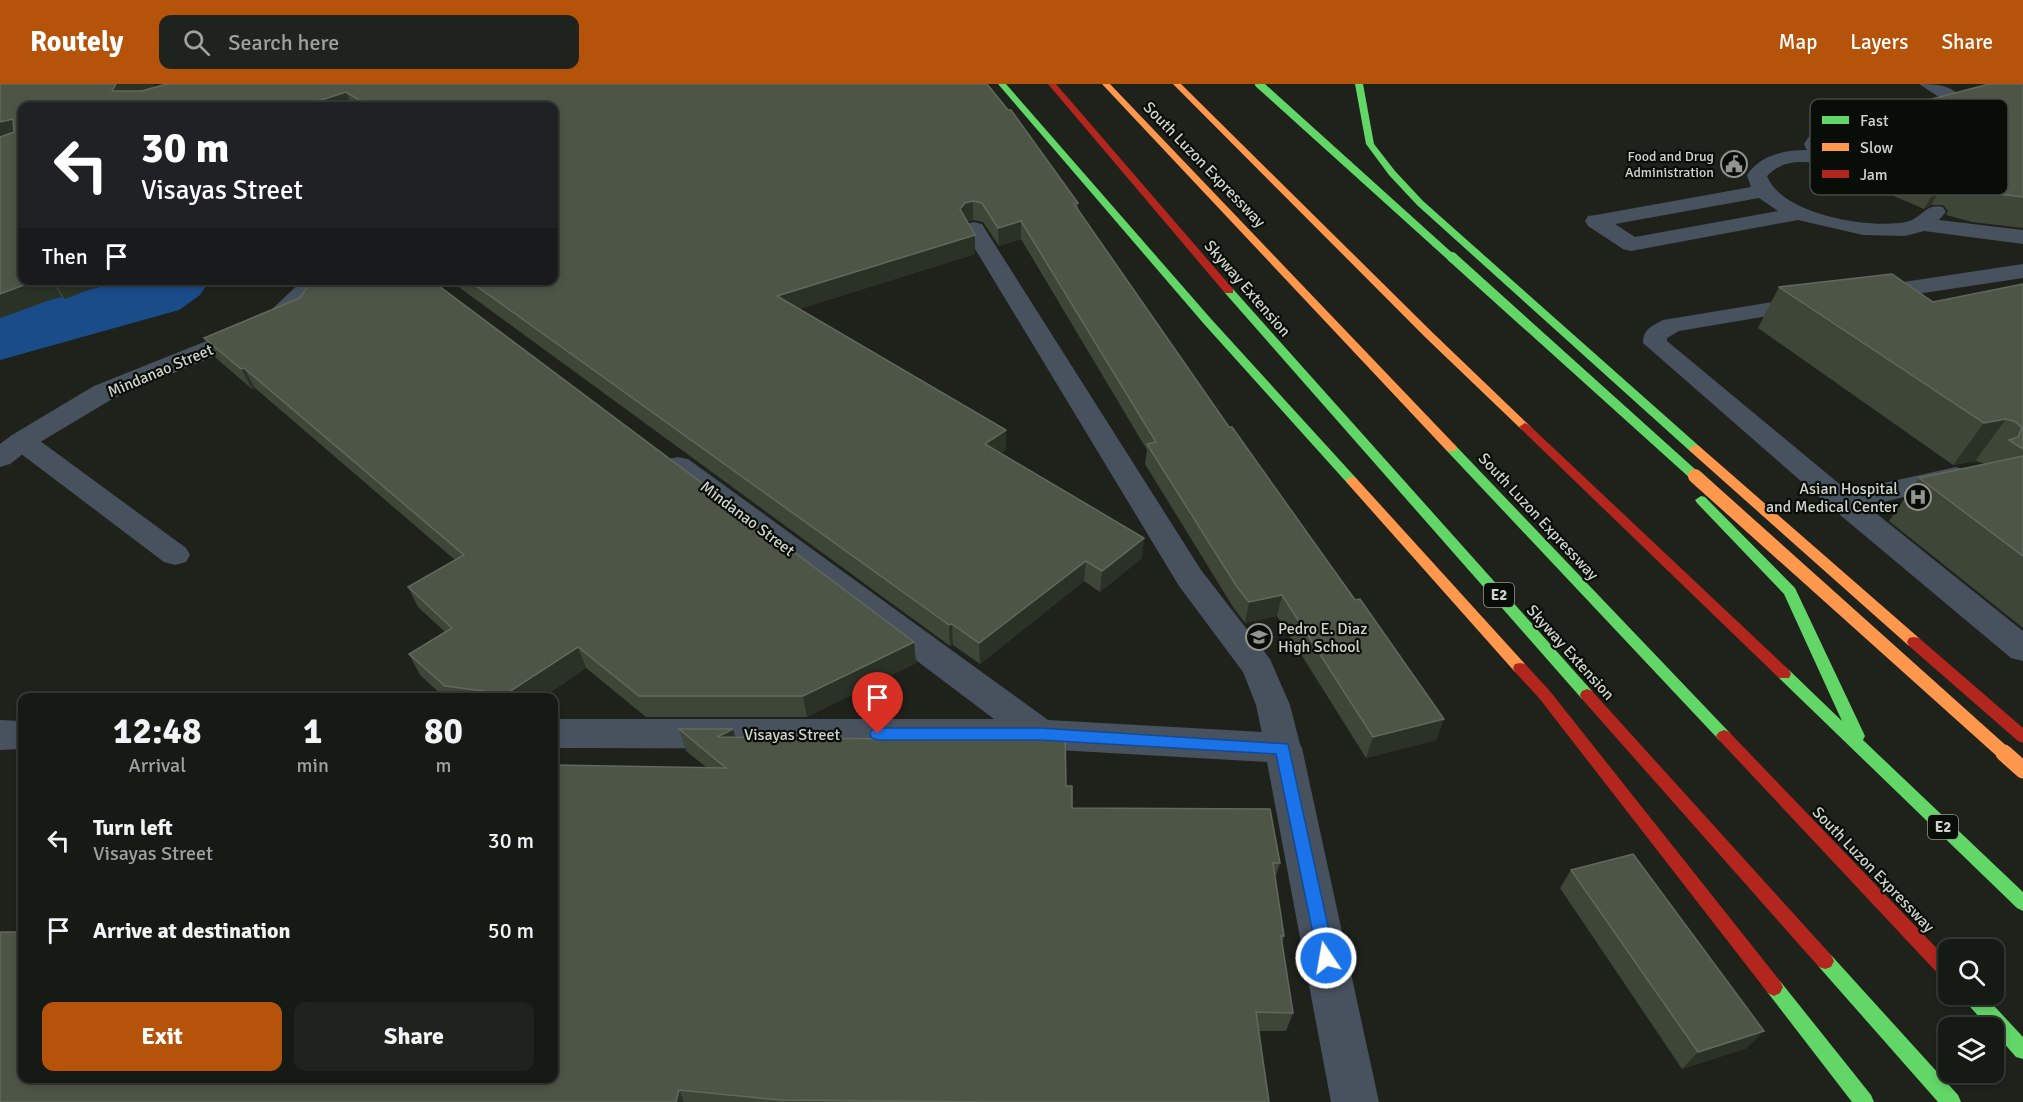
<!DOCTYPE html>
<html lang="en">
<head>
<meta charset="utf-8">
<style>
	:root { --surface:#161a14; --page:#1f231d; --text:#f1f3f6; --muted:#9ea1a0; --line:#353834; --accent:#b45309 }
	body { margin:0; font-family:Signika,sans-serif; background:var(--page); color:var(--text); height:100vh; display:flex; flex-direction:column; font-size:22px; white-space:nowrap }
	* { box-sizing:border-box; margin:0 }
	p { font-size:20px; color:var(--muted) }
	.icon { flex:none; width:33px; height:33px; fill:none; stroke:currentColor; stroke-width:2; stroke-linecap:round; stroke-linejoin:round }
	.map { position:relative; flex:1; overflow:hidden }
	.sheet { position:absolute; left:18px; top:609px; width:540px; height:390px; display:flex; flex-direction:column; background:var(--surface); border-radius:12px; box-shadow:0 3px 9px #0003,0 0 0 2px var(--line) }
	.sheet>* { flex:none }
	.guide { position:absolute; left:18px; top:18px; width:540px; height:183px; border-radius:12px; box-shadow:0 3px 9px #0003,0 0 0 2px var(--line); background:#202124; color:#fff; overflow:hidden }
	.controls { position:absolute; left:1938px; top:855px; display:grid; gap:12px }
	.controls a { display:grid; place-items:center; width:66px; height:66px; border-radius:12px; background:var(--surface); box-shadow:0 3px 9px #0003,0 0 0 2px var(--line); font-size:30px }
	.pin { position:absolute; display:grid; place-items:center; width:51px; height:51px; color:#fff; margin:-62px -26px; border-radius:50% 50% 50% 0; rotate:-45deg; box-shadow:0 0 6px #0007 }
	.pin .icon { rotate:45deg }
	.me { position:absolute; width:66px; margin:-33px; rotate:348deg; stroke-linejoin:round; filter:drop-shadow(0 0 4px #0008) }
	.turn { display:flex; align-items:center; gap:21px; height:126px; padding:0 24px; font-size:27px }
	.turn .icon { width:78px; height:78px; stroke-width:2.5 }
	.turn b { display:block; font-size:42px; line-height:51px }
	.then { display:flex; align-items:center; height:57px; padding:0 24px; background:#0003; gap:12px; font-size:22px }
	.eta { display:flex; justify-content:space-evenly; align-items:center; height:102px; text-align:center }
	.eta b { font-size:36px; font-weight:700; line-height:42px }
	.primary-button { display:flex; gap:12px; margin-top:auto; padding:12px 24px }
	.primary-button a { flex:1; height:69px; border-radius:12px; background:var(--accent); color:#fff; font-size:24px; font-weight:700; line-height:69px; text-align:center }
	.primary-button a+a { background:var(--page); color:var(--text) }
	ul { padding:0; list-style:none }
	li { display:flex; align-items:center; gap:18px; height:90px; padding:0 24px }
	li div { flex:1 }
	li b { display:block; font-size:22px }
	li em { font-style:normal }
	header { display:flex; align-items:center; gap:36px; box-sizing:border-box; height:84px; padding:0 30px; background:var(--accent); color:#fff }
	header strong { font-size:28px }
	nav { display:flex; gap:33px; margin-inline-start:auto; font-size:21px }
	.search { width:420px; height:54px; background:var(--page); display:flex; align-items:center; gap:15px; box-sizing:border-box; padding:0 21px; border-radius:12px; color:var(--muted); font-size:22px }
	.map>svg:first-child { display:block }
</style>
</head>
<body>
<header>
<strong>Routely</strong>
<div class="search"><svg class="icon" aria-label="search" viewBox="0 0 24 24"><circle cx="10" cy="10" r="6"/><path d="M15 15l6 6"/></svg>Search here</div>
<nav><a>Map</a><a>Layers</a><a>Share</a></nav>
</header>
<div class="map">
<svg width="2023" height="1018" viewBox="0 0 2023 1018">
	<rect width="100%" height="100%" fill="#1e221b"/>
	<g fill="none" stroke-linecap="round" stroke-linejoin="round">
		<path fill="#1a4c8a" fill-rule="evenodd" d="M 126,196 L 210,196 L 200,211 L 179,226 L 0,276 L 0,229 Z"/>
		<path fill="#48525f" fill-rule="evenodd" d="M 1919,0 C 1937,0 1958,1 1964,21 L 1956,30 L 1949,32 L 1835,51 L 1824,60 L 1827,68 L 1865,75 L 1868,79 L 1865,83 C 1833,91 1796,62 1767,92 C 1782,131 1870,145 1906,138 C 1922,135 1925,119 1943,123 L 1946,128 L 1939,136 L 2023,146 L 2023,160 L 1924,147 L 1905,152 L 1863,151 L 1798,136 L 1631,167 L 1623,165 L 1588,142 L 1585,137 L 1588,132 L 1596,131 L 1751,103 L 1747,91 C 1760,71 1784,66 1807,66 L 1804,60 L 1812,48 L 1822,42 L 1945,20 L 1945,17 ZM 1759,114 L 1778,127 L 1635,153 L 1615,140 Z
			M 974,138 L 982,140 L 985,145 L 1201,486 L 1270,575 L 1290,621 L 1301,664 L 1296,674 L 1283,678 L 1270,674 L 1265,664 L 1256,621 L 1243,588 L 1179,502 L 963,145 L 966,140 Z
			M 2023,180 L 2023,194 L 1870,217 L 1862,215 L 1858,210 L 1862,205 L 1870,203 Z
			M 1808,212 L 1816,214 L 1820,219 L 1816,224 L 1679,247 L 1667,254 L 1667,257 L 1848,407 L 1956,383 L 1966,386 L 1970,392 L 1966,398 L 1867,422 L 2023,547 L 2023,577 L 2011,574 L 1833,425 L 1643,259 C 1643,245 1652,242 1663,236 Z
			M 22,349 L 32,351 L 186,464 L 190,471 L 186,478 L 175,481 L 164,478 L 12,363 L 8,357 L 12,351 Z"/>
		<path fill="#48525f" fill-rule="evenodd" d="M 303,196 L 330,196 L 287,238 L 257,254 L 114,314 L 32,363 L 10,380 L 0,383 L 0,360 L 12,351 L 94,302 L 239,244 L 269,228 Z
			M 678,373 L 688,375 L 1048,636 L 1283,649 L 1296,653 L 1302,664 L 1379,1018 L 1331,1018 L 1267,678 L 1040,665 L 554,664 L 554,635 L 994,635 L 668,389 L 663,382 L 668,375 Z
			M 0,636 L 22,637 L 22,665 L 0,666 Z"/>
		<path fill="#63d668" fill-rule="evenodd" d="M 998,0 L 1006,0 L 1212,236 L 1356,394 L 1358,397 L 1356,400 L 1348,400 L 1204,240 Z
			M 1355,0 L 1363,0 L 1374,60 L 1395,87 L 1423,117 L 1699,362 L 1701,365 L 1699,368 L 1691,368 L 1417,121 L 1389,91 L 1366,60 Z
			M 1229,204 L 1233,205 L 1592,607 L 1594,611 L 1592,615 L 1582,615 L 1225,209 L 1224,207 Z
			M 1451,360 L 1455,361 L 1729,648 L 1732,652 L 1729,656 L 1724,658 L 1719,656 L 1447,367 L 1445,364 Z
			M 1701,412 L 1705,413 L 1795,504 L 1865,652 L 1863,656 L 2023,808 L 2023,827 L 2017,824 L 1779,594 L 1777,590 L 1779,586 L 1789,586 L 1842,637 L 1784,510 L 1697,419 L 1695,416 Z
			M 1825,869 L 1831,871 L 1958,1011 L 1961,1018 L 1938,1018 L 1819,883 L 1816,877 L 1819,871 Z
			M 1774,894 L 1780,897 L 1871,1011 L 1874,1018 L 1852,1018 L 1768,909 L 1765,903 L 1768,897 Z
			M 1961,910 L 1983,910 L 2023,953 L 2023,975 L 2016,973 L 1994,948 L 1994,944 L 1989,944 L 1964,916 Z"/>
		<path fill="#ff974d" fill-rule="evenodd" d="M 1102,0 L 1110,0 L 1455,361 L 1457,364 L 1455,367 L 1447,367 Z
			M 1173,0 L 1181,0 L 1433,249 L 1529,341 L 1531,343 L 1529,345 L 1521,345 L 1425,253 Z
			M 1695,361 L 1699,362 L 1919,554 L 1921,558 L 1919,562 L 1909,562 L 1691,368 L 1689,365 Z
			M 1352,393 L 1356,394 L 1525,580 L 1527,584 L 1525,588 L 1515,588 L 1348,400 L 1346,397 L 1348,394 Z"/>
		<path fill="#b3261e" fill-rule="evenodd" d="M 1048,0 L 1056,0 L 1233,205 L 1233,209 L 1225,209 Z
			M 1525,339 L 1529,341 L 1789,586 L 1791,590 L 1789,594 L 1779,594 L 1521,345 L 1519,343 Z
			M 1914,553 L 1919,554 L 2023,644 L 2023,659 L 2018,657 L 1909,562 L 1907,558 L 1909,554 Z
			M 1520,579 L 1525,580 L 1549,606 L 1780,897 L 1783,903 L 1780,909 L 1774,912 L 1768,909 L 1539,614 L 1515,588 L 1513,584 L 1515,580 Z
			M 1587,605 L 1592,607 L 1831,871 L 1834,877 L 1831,883 L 1825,885 L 1819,883 L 1582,615 L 1580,611 L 1582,607 Z
			M 1724,646 L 1729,648 L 1948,876 L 1948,896 L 1942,894 L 1719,656 L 1716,652 L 1719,648 Z"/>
		<path stroke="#63d668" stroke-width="8" d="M 1259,0 L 1453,175"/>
		<path stroke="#63d668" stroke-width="10" d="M 1452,173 L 1694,391"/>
		<path stroke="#ff974d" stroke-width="10" d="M 1694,391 L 1697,394"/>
		<path stroke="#ff974d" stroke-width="14" d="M 1695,392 L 2005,670"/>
		<path stroke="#ff974d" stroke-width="17" d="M 2004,669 L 2023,686"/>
	</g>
	<path fill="#3d4637" d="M 0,0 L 153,0 L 155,4 L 987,0 L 1078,119 L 1078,125 L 1229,343 L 1444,635 L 1436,656 L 1366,674 L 1277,532 L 1245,539 L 1233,523 L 1145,380 L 1147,366 L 1021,155 L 999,162 L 983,138 L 973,136 L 967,137 L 975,151 L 975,170 L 799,225 L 1006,366 L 1001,369 L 1142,474 L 1100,508 L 1084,497 L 980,580 L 953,561 L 950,562 L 449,196 L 554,196 L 554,22 L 22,22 L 22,196 L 113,196 L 65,215 L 61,212 L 0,234 Z
		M 2023,0 L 2023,144 L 1972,138 L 1946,131 L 1948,127 L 1943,121 L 1931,121 L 1924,125 L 1880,106 L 1858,86 L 1865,73 L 1857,71 L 1872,43 Z
		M 2023,200 L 2023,544 L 1889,437 L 1919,394 L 1985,380 L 1975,377 L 1953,381 L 1758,244 L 1779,203 L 1933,218 Z
		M 300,214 L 914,558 L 916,579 L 807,633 L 646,633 L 586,584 L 542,614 L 445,614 L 420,591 L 409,570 L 445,548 L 418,523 L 408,503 L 455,476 L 255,304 L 252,305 L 216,274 L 204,254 Z
		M 679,645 L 733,645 L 735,653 L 1066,702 L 1072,724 L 1280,779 L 1275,794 L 1284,852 L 1282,860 L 1293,929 L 1286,947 L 1259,947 L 1269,1018 L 0,1018 L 22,994 L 706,683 L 686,667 Z
		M 1571,786 L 1747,964 L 1682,985 L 1560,804 Z"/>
	<path fill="#2a3125" d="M 116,0 L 153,0 L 156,6 L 125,16 L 112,7 Z
		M 346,8 L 352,22 L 303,22 Z
		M 13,35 L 22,51 L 0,58 L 0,38 Z
		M 1948,92 L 1931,121 L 1924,125 L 1941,96 Z
		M 973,117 L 973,136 L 965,138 L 960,125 L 965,119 Z
		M 1021,137 L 1021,155 L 999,162 L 998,144 Z
		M 975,151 L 975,170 L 780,231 L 777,212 Z
		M 37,196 L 52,196 L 61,212 L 0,234 L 0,210 Z
		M 53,196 L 113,196 L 65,215 Z
		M 244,284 L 255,304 L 252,305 L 241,285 Z
		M 2006,335 L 1975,377 L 1953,381 L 1984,339 Z
		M 1006,346 L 1006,366 L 985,380 L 985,360 Z
		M 1144,454 L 1142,474 L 1100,508 L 1102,487 Z
		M 1086,477 L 1084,497 L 980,580 L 979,559 Z
		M 1282,511 L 1277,532 L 1245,539 L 1249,518 Z
		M 952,540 L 953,561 L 950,562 L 949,541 Z
		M 914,558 L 916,579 L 807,633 L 803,612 Z
		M 578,563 L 586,584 L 542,614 L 508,614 L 506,610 Z
		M 1444,635 L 1436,656 L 1366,674 L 1373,653 Z
		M 733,645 L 739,667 L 717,653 Z
		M 1764,947 L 1747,964 L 1682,985 L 1698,968 Z
		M 679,1006 L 684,1018 L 676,1018 Z"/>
	<path fill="#4d5547" stroke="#61695c" stroke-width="1.5" d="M 0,0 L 116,0 L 112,7 L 142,7 L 166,0 L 987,0 L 1008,26 L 1011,26 L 1078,119 L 1074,120 L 1229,343 L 1232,343 L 1355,516 L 1360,515 L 1444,635 L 1373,653 L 1282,511 L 1249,518 L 1237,503 L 1147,360 L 1156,358 L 1021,137 L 998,144 L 982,119 L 973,117 L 965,119 L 960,125 L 975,151 L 777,212 L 1006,346 L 985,360 L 1144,454 L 1102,487 L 1086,477 L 979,559 L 952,540 L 949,541 L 468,196 L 554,196 L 554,22 L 369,22 L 346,8 L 303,22 L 22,22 L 22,196 L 37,196 L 0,210 L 0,53 L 14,48 L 13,35 L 0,38 Z
		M 1989,0 L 2023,0 L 2023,113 L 1990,109 L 1964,102 L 1965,98 L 1960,92 L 1948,92 L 1941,96 L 1896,77 L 1872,58 L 1880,57 L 1885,51 L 1880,45 L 1872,43 L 1883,28 Z
		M 1892,190 L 1933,218 L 2023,200 L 2023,365 L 2009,356 L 2018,353 L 2022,344 L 2016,338 L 2006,335 L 1984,339 L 1779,203 Z
		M 312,196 L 431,196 L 914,558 L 803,612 L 639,612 L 578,563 L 506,610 L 445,602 L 409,570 L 452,544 L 408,503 L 464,471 L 244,284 L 241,285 L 204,254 L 300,214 Z
		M 2023,372 L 2023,472 L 1919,394 Z
		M 679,645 L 733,645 L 717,653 L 987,656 L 988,646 L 1065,647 L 1066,702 L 1072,702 L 1072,724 L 1270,725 L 1280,779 L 1273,779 L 1284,852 L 1281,852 L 1293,929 L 1256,928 L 1269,1018 L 989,1018 L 780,1016 L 679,1006 L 676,1018 L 0,1018 L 0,850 L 1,848 L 22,848 L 22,994 L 554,994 L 554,681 L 726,684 Z
		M 1633,770 L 1764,947 L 1698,968 L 1571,786 Z"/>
	<path fill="#1a73e8" stroke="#114b97" stroke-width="1.5" d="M 878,644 L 1040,644 L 1288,660 L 1335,874 L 1333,880 L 1326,883 L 1320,880 L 1318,874 L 1276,670 L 1040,656 L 878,656 L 872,654 L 870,650 L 872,646 Z"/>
	<defs>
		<symbol id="civic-ring" viewBox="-11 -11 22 22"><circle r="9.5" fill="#090d08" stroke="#90968d" stroke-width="1.5"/><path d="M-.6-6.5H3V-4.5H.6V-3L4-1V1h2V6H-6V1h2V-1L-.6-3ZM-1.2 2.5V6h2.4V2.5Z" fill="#90968d"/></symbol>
		<symbol id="hospital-ring" viewBox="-11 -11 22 22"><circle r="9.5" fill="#090d08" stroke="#90968d" stroke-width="1.5"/><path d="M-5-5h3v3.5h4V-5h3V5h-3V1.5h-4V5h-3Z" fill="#90968d"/></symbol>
		<symbol id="school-ring" viewBox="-11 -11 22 22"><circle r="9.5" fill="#090d08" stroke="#90968d" stroke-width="1.5"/><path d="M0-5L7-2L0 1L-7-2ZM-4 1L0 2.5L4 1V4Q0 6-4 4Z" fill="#90968d"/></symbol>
	</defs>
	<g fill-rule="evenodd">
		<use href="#civic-ring" x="1719" y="65" width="30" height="30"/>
		<use href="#hospital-ring" x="1903" y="398" width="30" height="30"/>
		<use href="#school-ring" x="1244" y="538" width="30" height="30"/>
	</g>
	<g text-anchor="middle" stroke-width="4.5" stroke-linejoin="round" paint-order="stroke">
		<g font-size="14" fill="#ced4cb" stroke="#090d08" text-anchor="end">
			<text x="1714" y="77">Food and Drug<tspan x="1714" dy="16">Administration</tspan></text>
		</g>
		<g fill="#090d08" stroke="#939890" stroke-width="1.5">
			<rect x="1484" y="499" width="30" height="24" rx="4.5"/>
			<rect x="1928" y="731" width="30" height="24" rx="4.5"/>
		</g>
		<g font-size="15" font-weight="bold" fill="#ced4cb">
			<text x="1499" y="516">E2</text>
			<text x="1943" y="748">E2</text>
		</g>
		<g font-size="16" fill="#ced4cb" stroke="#090d08">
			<text transform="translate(1205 80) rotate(46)" y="6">South Luzon Expressway</text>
			<text transform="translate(1248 204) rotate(49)" y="6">Skyway Extension</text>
			<text transform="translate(160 286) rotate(-23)" y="6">Mindanao Street</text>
			<text transform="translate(1539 432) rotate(47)" y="6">South Luzon Expressway</text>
			<text transform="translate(748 434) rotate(37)" y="6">Mindanao Street</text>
			<text transform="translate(1571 568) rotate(48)" y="6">Skyway Extension</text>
			<text x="792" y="656">Visayas Street</text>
			<text transform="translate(1874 785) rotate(46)" y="6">South Luzon Expressway</text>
		</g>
		<g font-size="16" fill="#ced4cb" stroke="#090d08" text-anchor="end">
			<text x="1898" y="410">Asian Hospital<tspan x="1898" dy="18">and Medical Center</tspan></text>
			<text x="1278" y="550" text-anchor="start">Pedro E. Diaz<tspan x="1278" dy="18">High School</tspan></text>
		</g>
	</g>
	<rect x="1810" y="15" width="198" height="96" rx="9" fill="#090d08" stroke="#444942" stroke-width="1.5"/>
	<rect x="1822" y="32" width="27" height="8" fill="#63d668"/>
	<rect x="1822" y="59" width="27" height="8" fill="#ff974d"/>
	<rect x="1822" y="86" width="27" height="8" fill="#b3261e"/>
	<g font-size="16" fill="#ced4cb">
		<text x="1860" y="42">Fast</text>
		<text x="1860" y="69">Slow</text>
		<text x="1860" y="96">Jam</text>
	</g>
</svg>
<div class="controls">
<a><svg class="icon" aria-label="search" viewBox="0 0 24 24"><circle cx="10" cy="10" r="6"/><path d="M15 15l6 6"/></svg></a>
<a><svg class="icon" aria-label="layers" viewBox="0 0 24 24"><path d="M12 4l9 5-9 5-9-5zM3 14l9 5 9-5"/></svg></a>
</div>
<div class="pin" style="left:878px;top:650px;background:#d93025"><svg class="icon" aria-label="arrive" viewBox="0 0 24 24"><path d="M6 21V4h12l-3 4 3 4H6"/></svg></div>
<svg class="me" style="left:1326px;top:874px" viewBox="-20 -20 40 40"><circle r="17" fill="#1a73e8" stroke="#fff" stroke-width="3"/><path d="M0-11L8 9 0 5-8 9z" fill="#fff"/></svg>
<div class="guide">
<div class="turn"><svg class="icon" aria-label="left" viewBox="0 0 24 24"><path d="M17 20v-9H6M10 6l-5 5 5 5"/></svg><div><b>30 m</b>Visayas Street</div></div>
<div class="then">Then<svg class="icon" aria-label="arrive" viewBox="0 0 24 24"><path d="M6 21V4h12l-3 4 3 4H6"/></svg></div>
</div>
<section class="sheet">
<div class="eta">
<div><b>12:48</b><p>Arrival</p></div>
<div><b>1</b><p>min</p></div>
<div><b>80</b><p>m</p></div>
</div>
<ul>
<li><svg class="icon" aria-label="left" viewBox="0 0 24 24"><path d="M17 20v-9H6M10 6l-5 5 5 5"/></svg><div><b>Turn left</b><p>Visayas Street</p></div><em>30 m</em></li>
<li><svg class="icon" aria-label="arrive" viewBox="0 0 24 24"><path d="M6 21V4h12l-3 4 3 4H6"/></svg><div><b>Arrive at destination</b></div><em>50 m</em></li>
</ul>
<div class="primary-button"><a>Exit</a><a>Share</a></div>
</section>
</div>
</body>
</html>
